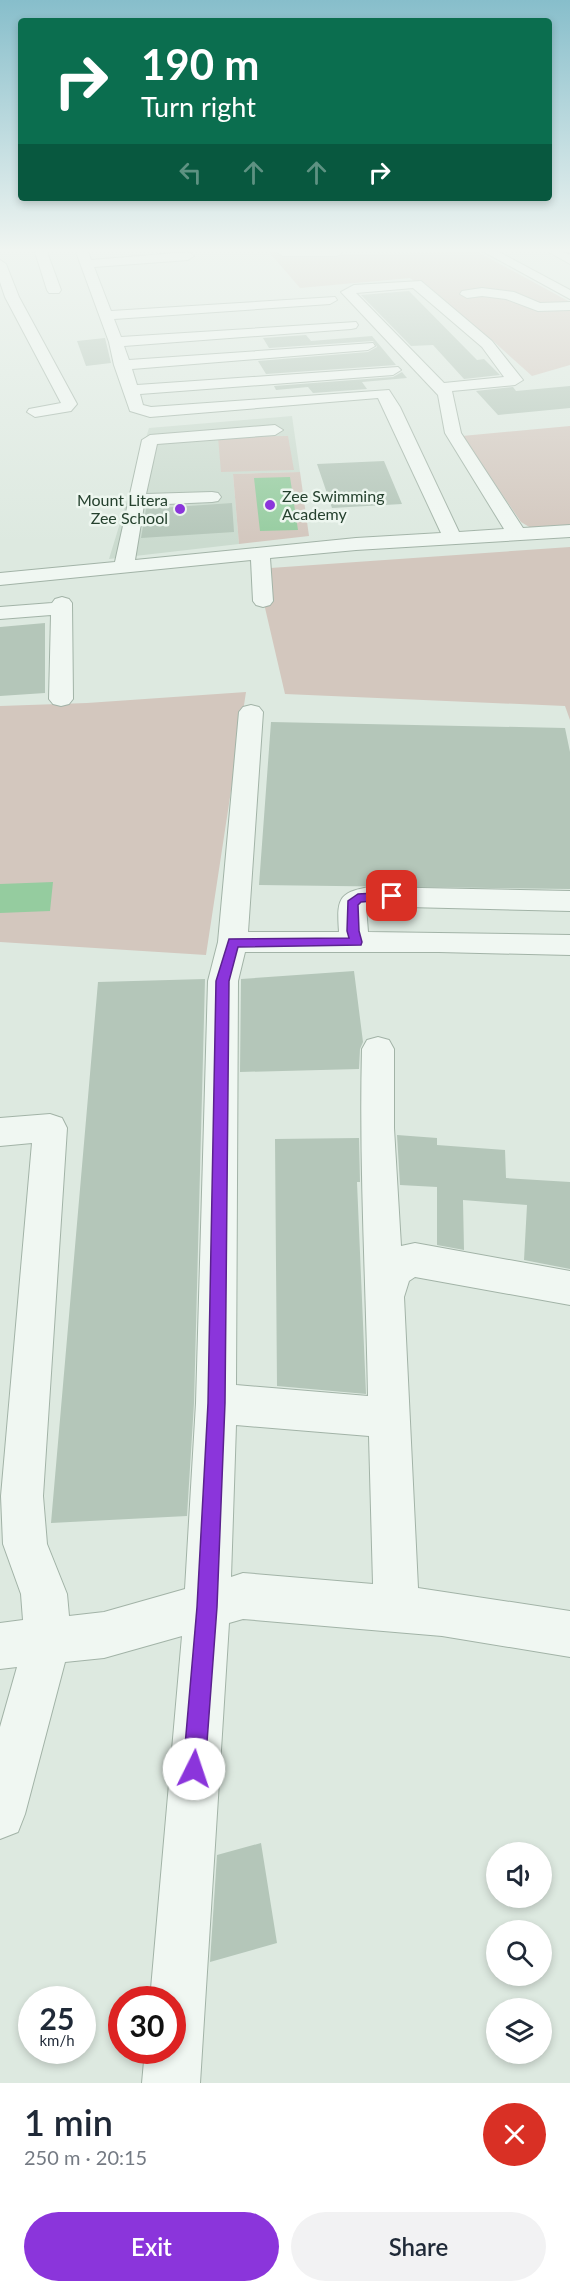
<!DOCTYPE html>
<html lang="en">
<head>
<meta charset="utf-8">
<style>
	:root { --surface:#fff; --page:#f2f2f3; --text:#1f2937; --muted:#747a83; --accent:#8b35db }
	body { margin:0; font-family:Lato,sans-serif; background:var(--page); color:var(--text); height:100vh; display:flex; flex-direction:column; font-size:22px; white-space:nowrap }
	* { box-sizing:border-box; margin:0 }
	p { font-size:20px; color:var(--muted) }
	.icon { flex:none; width:33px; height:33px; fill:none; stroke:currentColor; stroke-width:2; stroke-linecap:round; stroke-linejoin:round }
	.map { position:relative; height:2083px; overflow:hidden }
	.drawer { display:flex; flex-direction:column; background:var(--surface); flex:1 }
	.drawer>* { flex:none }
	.hud { position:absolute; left:18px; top:18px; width:534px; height:183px; border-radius:6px; box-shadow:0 3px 9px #0003; background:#0b6e4f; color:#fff; overflow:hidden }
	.fabs { position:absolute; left:486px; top:1842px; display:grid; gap:12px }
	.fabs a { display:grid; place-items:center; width:66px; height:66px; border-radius:50%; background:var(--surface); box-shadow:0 3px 9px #0003; font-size:30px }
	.speed { position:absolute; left:18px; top:1986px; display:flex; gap:12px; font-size:30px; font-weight:700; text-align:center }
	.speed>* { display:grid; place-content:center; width:78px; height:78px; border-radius:50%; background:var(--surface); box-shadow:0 3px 9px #0003; line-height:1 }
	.speed small { font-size:15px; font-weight:400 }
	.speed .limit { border:9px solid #d22; background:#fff; color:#111 }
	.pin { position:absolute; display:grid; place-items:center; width:51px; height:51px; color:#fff; margin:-26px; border-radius:12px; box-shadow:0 3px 9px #0006 }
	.me { position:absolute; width:66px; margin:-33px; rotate:4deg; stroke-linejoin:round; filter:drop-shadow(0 0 4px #0008) }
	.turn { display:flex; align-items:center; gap:21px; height:126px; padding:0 24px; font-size:27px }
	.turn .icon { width:78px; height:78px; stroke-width:2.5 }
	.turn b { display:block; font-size:42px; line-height:51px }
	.lanes { display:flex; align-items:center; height:57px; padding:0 24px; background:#0003; justify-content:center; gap:30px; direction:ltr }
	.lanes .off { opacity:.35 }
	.round { display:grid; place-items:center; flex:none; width:63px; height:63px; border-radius:32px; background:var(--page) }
	.head { display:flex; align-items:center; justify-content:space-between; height:102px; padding:0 24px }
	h1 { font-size:36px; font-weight:600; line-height:45px }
	.primary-button { display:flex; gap:12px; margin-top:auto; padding:12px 24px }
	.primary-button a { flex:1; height:69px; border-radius:36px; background:var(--accent); color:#fff; font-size:24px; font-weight:600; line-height:69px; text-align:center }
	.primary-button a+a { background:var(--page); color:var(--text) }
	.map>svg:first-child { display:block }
</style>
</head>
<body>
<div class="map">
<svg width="570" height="2083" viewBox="0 0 570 2083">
	<rect width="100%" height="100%" fill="#dde9e0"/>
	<path fill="#cbdbcf" d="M 292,416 L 300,472 L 233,474 L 239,544 L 109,559 L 149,428 Z"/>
	<path fill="#d3c7be" d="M 269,252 L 295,255 L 478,252 L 570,302 L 570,365 L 532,376 L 492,340 L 410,278 L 300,288 Z
		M 570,426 L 570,525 L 531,528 L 521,522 L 462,436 Z
		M 288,436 L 294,470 L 221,472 L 218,437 Z
		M 300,472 L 309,536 L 239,544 L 233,474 Z
		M 570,547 L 570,720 L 565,706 L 285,694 L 256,569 Z
		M 246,692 L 206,955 L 0,942 L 0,706 L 87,703 Z"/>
	<path fill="#95cc9f" d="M 290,477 L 298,530 L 260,531 L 254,478 Z
		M 53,882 L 50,911 L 0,913 L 0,884 Z"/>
	<path fill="#b4c6b9" d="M 409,291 L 477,360 L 484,359 L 500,375 L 464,379 L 433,345 L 411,346 L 361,295 Z
		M 306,335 L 311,341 L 372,336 L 396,365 L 266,374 L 258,361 L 368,352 L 377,347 L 373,341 L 269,348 L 263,338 Z
		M 105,338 L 111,363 L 86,366 L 77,341 Z
		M 402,372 L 407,378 L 362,382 L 367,389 L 313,393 L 308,387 L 276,390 L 274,386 L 393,377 Z
		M 570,386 L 570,408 L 498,415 L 476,391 L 513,387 L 516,391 Z
		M 384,461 L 402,504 L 332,508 L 317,464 Z
		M 232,503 L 234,532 L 141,538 L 146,509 Z
		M 45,623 L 45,693 L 0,696 L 0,627 Z
		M 271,722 L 565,728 L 570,752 L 570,889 L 259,885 Z
		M 354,971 L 363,1042 L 360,1049 L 359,1069 L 240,1072 L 241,979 Z
		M 205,979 L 194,1403 L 187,1516 L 51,1523 L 98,982 Z
		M 397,1135 L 437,1138 L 437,1145 L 505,1150 L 506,1178 L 570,1182 L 570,1269 L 524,1260 L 527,1205 L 463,1200 L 464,1250 L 437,1245 L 437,1187 L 400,1185 Z
		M 359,1138 L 360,1182 L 357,1182 L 366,1394 L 277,1386 L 275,1139 Z
		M 261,1843 L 277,1943 L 210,1962 L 217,1855 Z"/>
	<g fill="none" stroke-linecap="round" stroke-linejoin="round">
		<defs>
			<path id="minor" d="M 35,252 L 47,252 L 61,290 L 59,293 L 49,293 L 47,290 Z
				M 76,252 L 88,252 L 91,260 L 188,252 L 194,256 L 188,260 L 94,267 L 111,311 L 335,297 L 337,300 L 330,304 L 114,319 L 121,337 L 356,322 L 358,325 L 356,328 L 351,329 L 124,346 L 129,360 L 373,343 L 375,346 L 368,350 L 132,369 L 137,385 L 398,367 L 401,370 L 393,375 L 140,394 L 143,405 L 151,407 L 389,390 L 400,407 L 459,532 L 504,529 L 445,433 L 438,395 L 341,292 L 354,285 L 421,281 L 492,341 L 523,380 L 515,385 L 452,391 L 461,433 L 523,528 L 570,525 L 570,537 L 356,550 L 270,558 L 273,601 L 270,605 L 263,607 L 256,605 L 253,601 L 251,560 L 0,585 L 0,573 L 115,562 L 142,440 L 150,435 L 275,425 L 283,430 L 275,435 L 157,444 L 146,494 L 212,492 L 218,493 L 221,497 L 218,501 L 212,502 L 144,505 L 135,560 L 356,538 L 441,533 L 378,398 L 150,417 L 130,411 L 114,365 L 109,342 ZM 413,288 L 482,347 L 504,377 L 444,383 L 356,293 Z
				M 277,252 L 343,252 L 337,256 L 283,256 Z
				M 484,252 L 499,252 L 570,290 L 570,299 Z
				M 549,252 L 564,252 L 570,255 L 570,264 Z
				M 0,260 L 6,264 L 19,297 L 77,404 L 71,411 L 35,417 L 27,412 L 29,409 L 61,403 L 5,297 L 0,282 Z
				M 482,288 L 514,292 L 540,303 L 570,302 L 570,310 L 538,311 L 506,299 L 482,296 L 467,298 L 460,294 L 462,291 Z
				M 62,597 L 69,599 L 72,603 L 73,699 L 69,704 L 61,706 L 53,704 L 49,699 L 51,615 L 0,619 L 0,607 L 52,603 L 55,599 Z
				M 251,705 L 259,707 L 263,712 L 248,932 L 339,932 C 337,901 337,892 370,887 L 570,891 L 570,911 L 366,906 L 368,932 L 570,935 L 570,955 L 439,952 L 245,952 L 238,981 L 236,1385 L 368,1396 C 366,1280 359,1165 362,1049 L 367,1040 L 378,1037 L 389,1040 L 394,1049 L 394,1128 L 401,1246 L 415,1243 L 570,1271 L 570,1305 L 415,1277 L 409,1281 L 404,1297 L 418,1588 L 570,1611 L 570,1657 L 442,1636 L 243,1619 L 229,1623 L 200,2083 L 142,2083 L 145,2050 L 172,2050 L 172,2000 L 150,2000 L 182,1636 L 104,1658 L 65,1662 L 25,1814 L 18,1832 L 0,1839 L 0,1727 L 17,1667 L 0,1669 L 0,1623 L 23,1620 L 21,1594 L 3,1544 L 1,1496 L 32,1143 L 0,1146 L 0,1118 L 50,1114 L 62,1118 L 67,1128 L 43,1496 L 47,1544 L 67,1594 L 69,1616 L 104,1612 L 185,1589 L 196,1403 L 208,981 L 218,942 L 239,712 L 243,707 ZM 236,1425 L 369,1436 L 373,1584 L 243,1573 L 231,1577 Z"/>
		</defs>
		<use href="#minor" stroke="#a2b3a7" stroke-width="2"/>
		<use href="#minor" fill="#f0f7f2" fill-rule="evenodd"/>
	</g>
	<linearGradient id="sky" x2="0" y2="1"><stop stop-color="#87becb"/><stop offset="0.46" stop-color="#f0f5f1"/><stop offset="1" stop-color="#f0f5f1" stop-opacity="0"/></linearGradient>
	<rect width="570" height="544" fill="url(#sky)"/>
	<path fill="#8b35db" stroke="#5a228e" stroke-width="1.5" d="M 392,892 L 398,896 L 397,899 L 361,902 L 358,905 L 359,931 L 362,942 L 361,945 L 238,947 L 229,981 L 225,1403 L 217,1607 L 205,1769 L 202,1777 L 194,1780 L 186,1777 L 183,1769 L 197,1607 L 208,1403 L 216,981 L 229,939 L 349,938 L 347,931 L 348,901 L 358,894 Z"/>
	<g fill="#8b35db" stroke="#edf6ef" stroke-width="2">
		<circle cx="270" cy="505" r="6"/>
		<circle cx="180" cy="509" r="6"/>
	</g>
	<g text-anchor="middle" stroke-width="5" stroke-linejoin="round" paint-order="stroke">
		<g font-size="16" fill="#25412e" stroke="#edf6ef" text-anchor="start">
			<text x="282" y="502">Zee Swimming<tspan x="282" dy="18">Academy</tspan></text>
			<text x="168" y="506" text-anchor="end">Mount Litera<tspan x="168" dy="18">Zee School</tspan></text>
		</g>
	</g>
</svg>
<div class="fabs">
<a><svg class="icon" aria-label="sound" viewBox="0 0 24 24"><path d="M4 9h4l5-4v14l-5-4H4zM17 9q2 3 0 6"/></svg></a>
<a><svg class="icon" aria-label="search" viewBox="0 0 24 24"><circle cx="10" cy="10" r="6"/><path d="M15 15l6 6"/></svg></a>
<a><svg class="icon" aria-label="layers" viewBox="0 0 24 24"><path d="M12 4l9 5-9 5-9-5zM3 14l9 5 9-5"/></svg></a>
</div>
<div class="speed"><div>25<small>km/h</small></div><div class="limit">30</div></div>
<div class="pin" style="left:392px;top:896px;background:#d93025"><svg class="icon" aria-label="arrive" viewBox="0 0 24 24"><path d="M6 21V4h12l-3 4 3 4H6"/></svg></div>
<svg class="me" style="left:194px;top:1769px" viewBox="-20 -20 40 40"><circle r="19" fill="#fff"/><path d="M0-13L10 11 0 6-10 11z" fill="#8b35db"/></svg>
<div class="hud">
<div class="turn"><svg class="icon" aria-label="right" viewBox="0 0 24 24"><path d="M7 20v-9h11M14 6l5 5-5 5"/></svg><div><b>190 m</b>Turn right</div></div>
<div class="lanes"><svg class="icon off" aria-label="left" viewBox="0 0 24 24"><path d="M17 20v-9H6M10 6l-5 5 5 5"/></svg><svg class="icon off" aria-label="ahead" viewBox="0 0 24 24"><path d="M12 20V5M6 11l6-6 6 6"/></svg><svg class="icon off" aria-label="ahead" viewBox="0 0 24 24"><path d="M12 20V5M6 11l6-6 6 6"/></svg><svg class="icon" aria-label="right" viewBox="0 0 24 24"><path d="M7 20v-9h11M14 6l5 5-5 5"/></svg></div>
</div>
</div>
<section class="drawer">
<div class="head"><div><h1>1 min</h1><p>250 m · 20:15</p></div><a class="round" style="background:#d93025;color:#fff"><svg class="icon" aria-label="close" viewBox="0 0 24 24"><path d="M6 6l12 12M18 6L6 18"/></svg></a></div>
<div class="primary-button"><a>Exit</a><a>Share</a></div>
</section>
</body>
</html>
